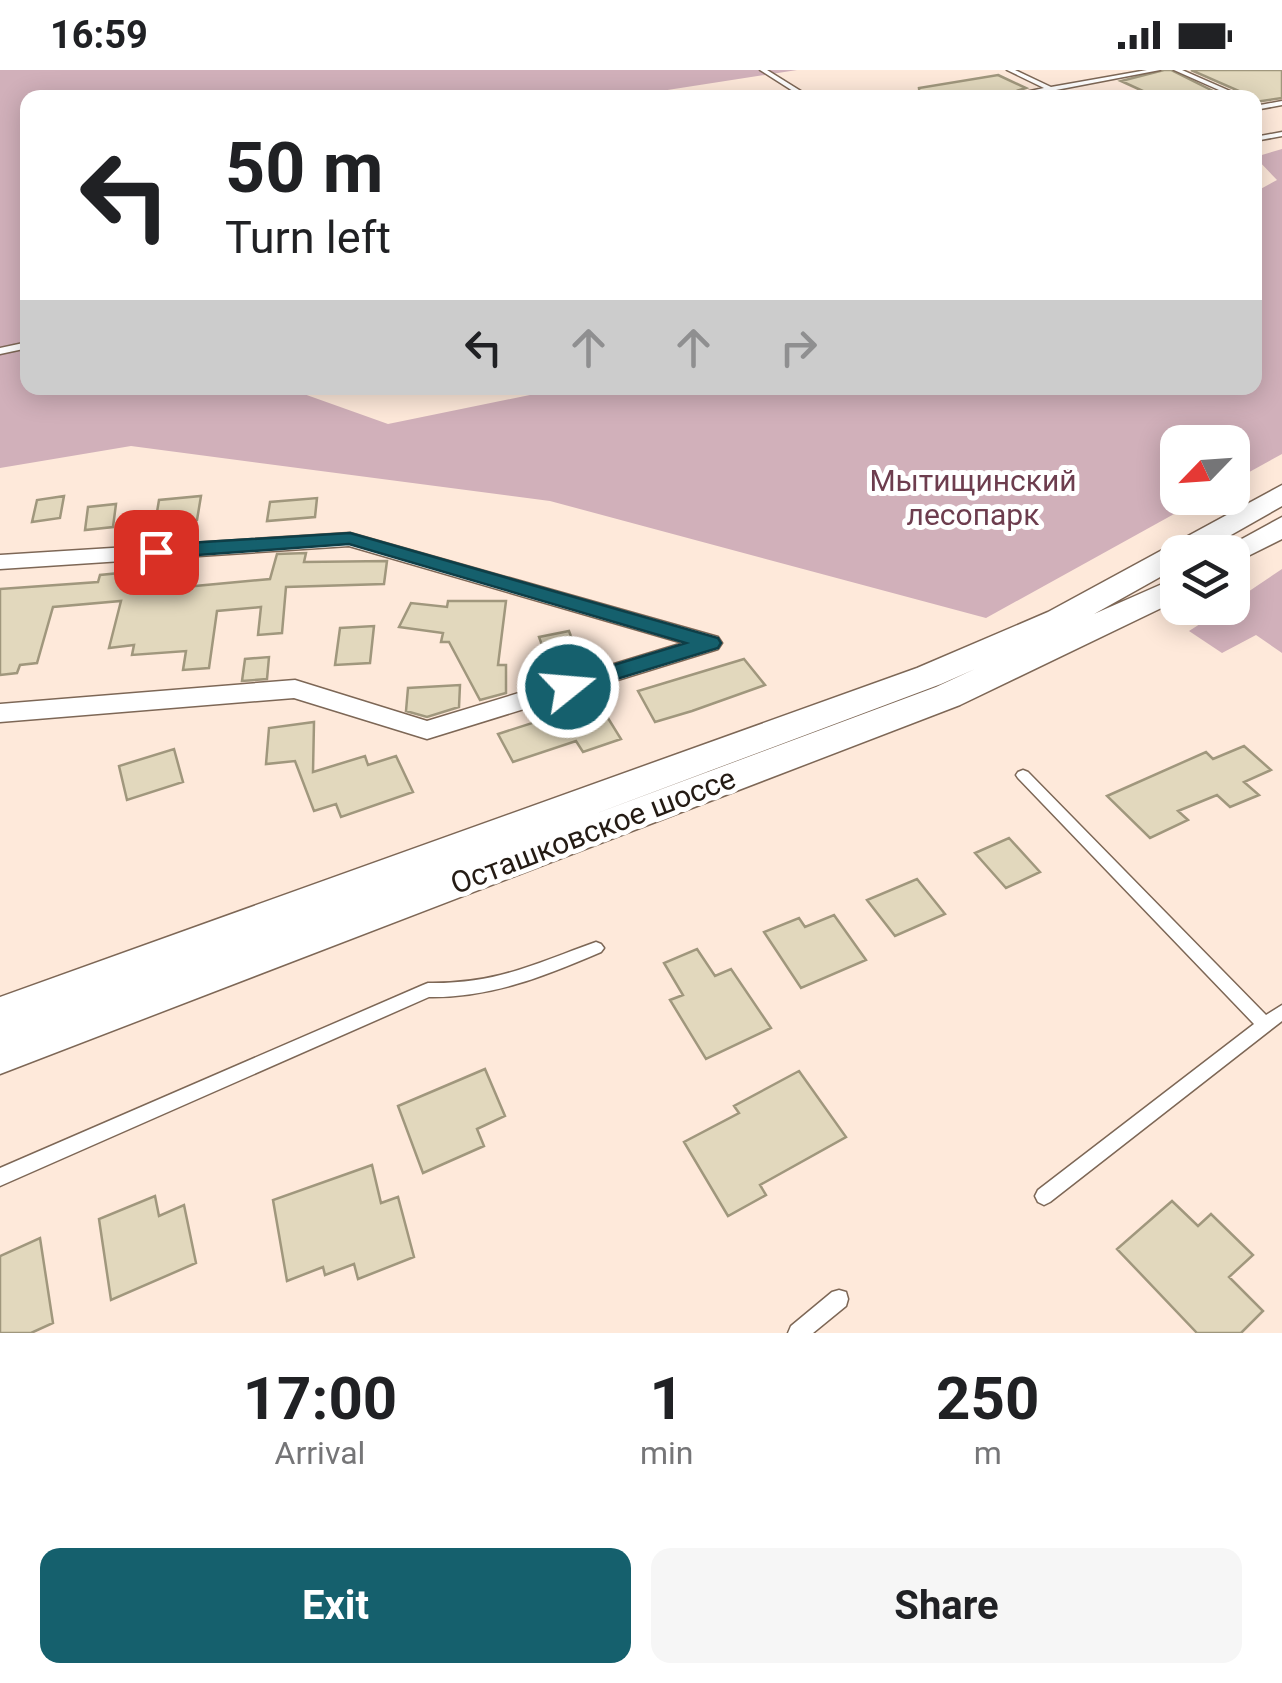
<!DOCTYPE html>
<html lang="en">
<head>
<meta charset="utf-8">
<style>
	:root { --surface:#fff; --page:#f6f6f6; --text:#202124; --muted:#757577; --accent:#15606d }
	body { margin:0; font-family:Roboto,sans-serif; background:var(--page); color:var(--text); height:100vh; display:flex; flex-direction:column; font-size:38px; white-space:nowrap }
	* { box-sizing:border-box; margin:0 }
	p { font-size:32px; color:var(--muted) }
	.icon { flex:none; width:55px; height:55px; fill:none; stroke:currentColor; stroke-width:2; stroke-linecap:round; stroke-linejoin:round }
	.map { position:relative; height:1263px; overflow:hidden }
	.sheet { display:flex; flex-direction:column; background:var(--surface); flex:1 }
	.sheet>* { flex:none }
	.guide { position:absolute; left:20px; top:20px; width:1242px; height:305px; border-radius:20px; box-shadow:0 5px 25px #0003; background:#fff; color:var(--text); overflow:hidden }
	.needle { width:65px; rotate:245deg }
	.fabs { position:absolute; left:1160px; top:355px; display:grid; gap:20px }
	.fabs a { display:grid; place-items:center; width:90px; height:90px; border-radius:20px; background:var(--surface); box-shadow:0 5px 25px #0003; font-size:50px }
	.pin { position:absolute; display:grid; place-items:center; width:85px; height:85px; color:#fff; margin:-42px; border-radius:20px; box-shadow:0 5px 15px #0006 }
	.me { position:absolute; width:110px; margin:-55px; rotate:73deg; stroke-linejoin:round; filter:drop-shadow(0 0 8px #0008) }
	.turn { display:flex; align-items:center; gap:35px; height:210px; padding:0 40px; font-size:45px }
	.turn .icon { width:130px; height:130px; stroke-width:2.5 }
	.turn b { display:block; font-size:70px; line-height:85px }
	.lanes { display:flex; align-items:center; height:95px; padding:0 40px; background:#0003; justify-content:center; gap:50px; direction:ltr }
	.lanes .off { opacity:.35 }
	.eta { display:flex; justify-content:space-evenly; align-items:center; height:170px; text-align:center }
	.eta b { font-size:60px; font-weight:700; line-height:70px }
	.action { display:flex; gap:20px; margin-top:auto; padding:20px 40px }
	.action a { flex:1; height:115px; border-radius:20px; background:var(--accent); color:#fff; font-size:40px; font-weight:700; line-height:115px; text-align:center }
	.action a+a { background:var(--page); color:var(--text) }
	.status { display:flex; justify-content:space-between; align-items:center; height:70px; padding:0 50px; background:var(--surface); direction:ltr }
	.status svg { height:28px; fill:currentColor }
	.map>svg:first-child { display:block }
</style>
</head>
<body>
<div class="status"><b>16:59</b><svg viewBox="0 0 49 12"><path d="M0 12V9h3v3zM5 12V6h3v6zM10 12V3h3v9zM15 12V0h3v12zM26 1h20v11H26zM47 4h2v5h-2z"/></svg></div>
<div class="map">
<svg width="1282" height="1263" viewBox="0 0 1282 1263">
	<rect width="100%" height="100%" fill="#fee9da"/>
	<path fill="#d1b0ba" d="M 0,0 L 797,0 L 661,21 L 660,28 L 28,28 L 28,318 L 287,318 L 388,354 L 564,318 L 1255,318 L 1255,122 L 1277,110 L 1255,87 L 1282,79 L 1282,384 L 1233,411 L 1232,372 L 1178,372 L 1178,428 L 1203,428 L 986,548 L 550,431 L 131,376 L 0,398 Z
		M 1282,499 L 1282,583 L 1256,565 L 1222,583 L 1189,561 L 1225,538 L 1232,538 L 1233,532 Z"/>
	<path fill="#e2d8bd" stroke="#a0977d" stroke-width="2.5" d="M 1164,0 L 1171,0 L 1227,28 L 1158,28 L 1121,11 Z
		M 1191,0 L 1282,0 L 1282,28 L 1255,32 L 1255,28 Z
		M 998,5 L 1026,18 L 994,28 L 920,28 L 919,18 Z
		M 64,426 L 60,448 L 32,452 L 37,430 Z
		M 201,426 L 197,450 L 155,454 L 159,430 Z
		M 317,428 L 315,447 L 267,451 L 270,432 Z
		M 116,434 L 113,457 L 85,460 L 88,437 Z
		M 306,483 L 304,492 L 387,491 L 384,514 L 286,517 L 282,563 L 258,565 L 261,537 L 217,541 L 209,598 L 183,600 L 186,581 L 132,585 L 134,575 L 109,578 L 121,531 L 53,537 L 37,593 L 20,595 L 17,603 L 0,605 L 0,519 L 98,512 L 100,505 L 120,503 L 118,508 L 187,503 L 184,517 L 270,509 L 277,484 Z
		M 448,531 L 506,531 L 498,595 L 506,595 L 506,623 L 480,630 L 449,572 L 441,572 L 443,563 L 399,557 L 411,533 L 447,537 Z
		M 374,556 L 370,593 L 335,595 L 340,558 Z
		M 569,561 L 583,599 L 554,608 L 539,567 Z
		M 269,587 L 267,609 L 242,611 L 245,589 Z
		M 744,589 L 765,615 L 692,641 L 655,652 L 638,621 Z
		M 460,615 L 459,637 L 427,647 L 406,641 L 408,618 Z
		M 598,632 L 621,669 L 583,682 L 576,671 L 513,692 L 498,664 Z
		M 314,652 L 313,702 L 365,686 L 368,695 L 396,686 L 413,722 L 341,747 L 336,734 L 314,741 L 295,691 L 266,694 L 269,658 Z
		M 1244,676 L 1271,700 L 1244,712 L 1259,725 L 1230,737 L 1217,725 L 1178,741 L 1188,750 L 1150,768 L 1107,726 L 1206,682 L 1213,689 Z
		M 174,679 L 183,712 L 127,730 L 119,696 Z
		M 1009,768 L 1040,802 L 1006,818 L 975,783 Z
		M 917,809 L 945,844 L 895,866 L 867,830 Z
		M 834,845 L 866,890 L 801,918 L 764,862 L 799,848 L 805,857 Z
		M 697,879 L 715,906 L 731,899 L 771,958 L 706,989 L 670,930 L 683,925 L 664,893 Z
		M 485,999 L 505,1046 L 477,1059 L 484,1076 L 423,1103 L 398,1036 Z
		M 799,1001 L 846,1067 L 760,1115 L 766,1125 L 728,1146 L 684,1072 L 739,1043 L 734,1036 Z
		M 372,1095 L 381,1133 L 398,1127 L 414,1187 L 358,1209 L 354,1194 L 325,1205 L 323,1197 L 287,1211 L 273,1130 Z
		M 155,1126 L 159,1146 L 184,1135 L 196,1193 L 111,1230 L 99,1149 Z
		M 1172,1131 L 1198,1156 L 1211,1144 L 1253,1185 L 1229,1207 L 1263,1241 L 1241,1263 L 1197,1263 L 1117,1179 Z
		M 40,1168 L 53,1253 L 31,1263 L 0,1263 L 0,1186 Z"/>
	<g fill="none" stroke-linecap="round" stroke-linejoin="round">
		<defs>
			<path id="service" d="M 760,0 L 767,0 L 812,28 L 804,28 Z
				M 1007,0 L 1015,0 L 1051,17 L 1147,0 L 1160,0 L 1056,20 L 1072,28 C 1062,28 1056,22 1048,21 C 1035,20 1013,28 997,28 L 1044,18 Z
				M 1174,0 L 1182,0 L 1246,28 L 1237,28 Z
				M 1282,31 L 1282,35 L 1255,40 L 1255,36 Z
				M 1282,62 L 1282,66 L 1255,71 L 1255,67 Z
				M 28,272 L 28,278 L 0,284 L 0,278 Z
				M 1023,700 L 1028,702 L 1266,945 L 1282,935 L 1282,951 L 1050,1132 L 1044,1135 L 1038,1132 L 1035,1126 L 1038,1120 L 1254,954 L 1018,708 L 1016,705 L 1018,702 Z
				M 596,872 L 601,874 L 604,878 L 601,882 C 545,906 491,928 429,927 L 0,1116 L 0,1098 L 423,915 L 428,913 C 497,914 534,894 596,872 Z
				M 839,1220 L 846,1222 L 848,1229 L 846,1236 L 813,1263 L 788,1263 L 791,1256 L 832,1222 Z"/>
			<path id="minor" d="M 350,463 L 718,567 L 722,573 L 718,579 L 427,669 L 294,628 L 0,652 L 0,634 L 295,610 L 427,651 L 683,573 L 349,476 L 0,499 L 0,485 Z"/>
			<path id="secondary" d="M 1282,415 L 1282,436 L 1201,482 L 1178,482 L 1178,497 L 1094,544 L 1178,507 L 1178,530 L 960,635 L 0,1004 L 0,927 L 917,598 L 1048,542 ZM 975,599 L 936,617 L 592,745 L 941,614 Z
				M 1282,447 L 1282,469 L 1232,494 L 1232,482 L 1218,482 Z"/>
		</defs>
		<use href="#service" stroke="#7d6756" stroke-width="3"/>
		<use href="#minor" stroke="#7d6756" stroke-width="3"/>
		<use href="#secondary" stroke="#7d6756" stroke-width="3"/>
		<use href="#service" fill="#fff" fill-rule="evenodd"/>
		<use href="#minor" fill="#fff" fill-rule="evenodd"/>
		<use href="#secondary" fill="#fff" fill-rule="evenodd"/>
	</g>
	<path fill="#15606d" stroke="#0e3e47" stroke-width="2.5" d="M 350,463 L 718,568 L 721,573 L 718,578 L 568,624 L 561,622 L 561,611 L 686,573 L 349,474 L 156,488 L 146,482 L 156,475 Z"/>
	<g text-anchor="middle" stroke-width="10" stroke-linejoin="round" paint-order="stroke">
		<g font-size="30" fill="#6d3d4e" stroke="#fff">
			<text x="973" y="421">Мытищинский<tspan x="973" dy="34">лесопарк</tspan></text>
		</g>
		<g font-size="30" fill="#241b14" stroke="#fff">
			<text transform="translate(593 761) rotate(-21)" y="10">Осташковское шоссе</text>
		</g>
	</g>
</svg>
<div class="fabs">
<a><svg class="needle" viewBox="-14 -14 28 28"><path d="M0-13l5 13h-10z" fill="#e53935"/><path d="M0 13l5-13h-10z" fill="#757577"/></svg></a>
<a><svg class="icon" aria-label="layers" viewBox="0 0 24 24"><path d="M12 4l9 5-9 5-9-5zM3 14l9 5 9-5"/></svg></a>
</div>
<div class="pin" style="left:156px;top:482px;background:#d93025"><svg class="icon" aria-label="arrive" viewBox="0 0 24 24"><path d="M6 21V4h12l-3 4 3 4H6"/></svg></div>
<svg class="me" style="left:568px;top:617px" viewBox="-20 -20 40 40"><circle r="17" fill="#15606d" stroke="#fff" stroke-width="3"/><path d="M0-11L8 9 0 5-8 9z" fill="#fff"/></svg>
<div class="guide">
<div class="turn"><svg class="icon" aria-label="left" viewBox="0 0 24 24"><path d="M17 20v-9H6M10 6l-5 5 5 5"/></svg><div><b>50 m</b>Turn left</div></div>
<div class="lanes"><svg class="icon" aria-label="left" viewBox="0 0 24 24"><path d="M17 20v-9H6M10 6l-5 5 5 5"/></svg><svg class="icon off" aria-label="ahead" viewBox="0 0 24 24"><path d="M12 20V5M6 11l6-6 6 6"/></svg><svg class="icon off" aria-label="ahead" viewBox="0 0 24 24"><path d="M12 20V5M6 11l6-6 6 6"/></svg><svg class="icon off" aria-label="right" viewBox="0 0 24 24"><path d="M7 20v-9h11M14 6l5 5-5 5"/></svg></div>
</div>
</div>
<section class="sheet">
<div class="eta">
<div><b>17:00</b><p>Arrival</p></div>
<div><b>1</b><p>min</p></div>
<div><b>250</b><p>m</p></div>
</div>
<div class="action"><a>Exit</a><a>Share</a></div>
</section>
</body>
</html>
